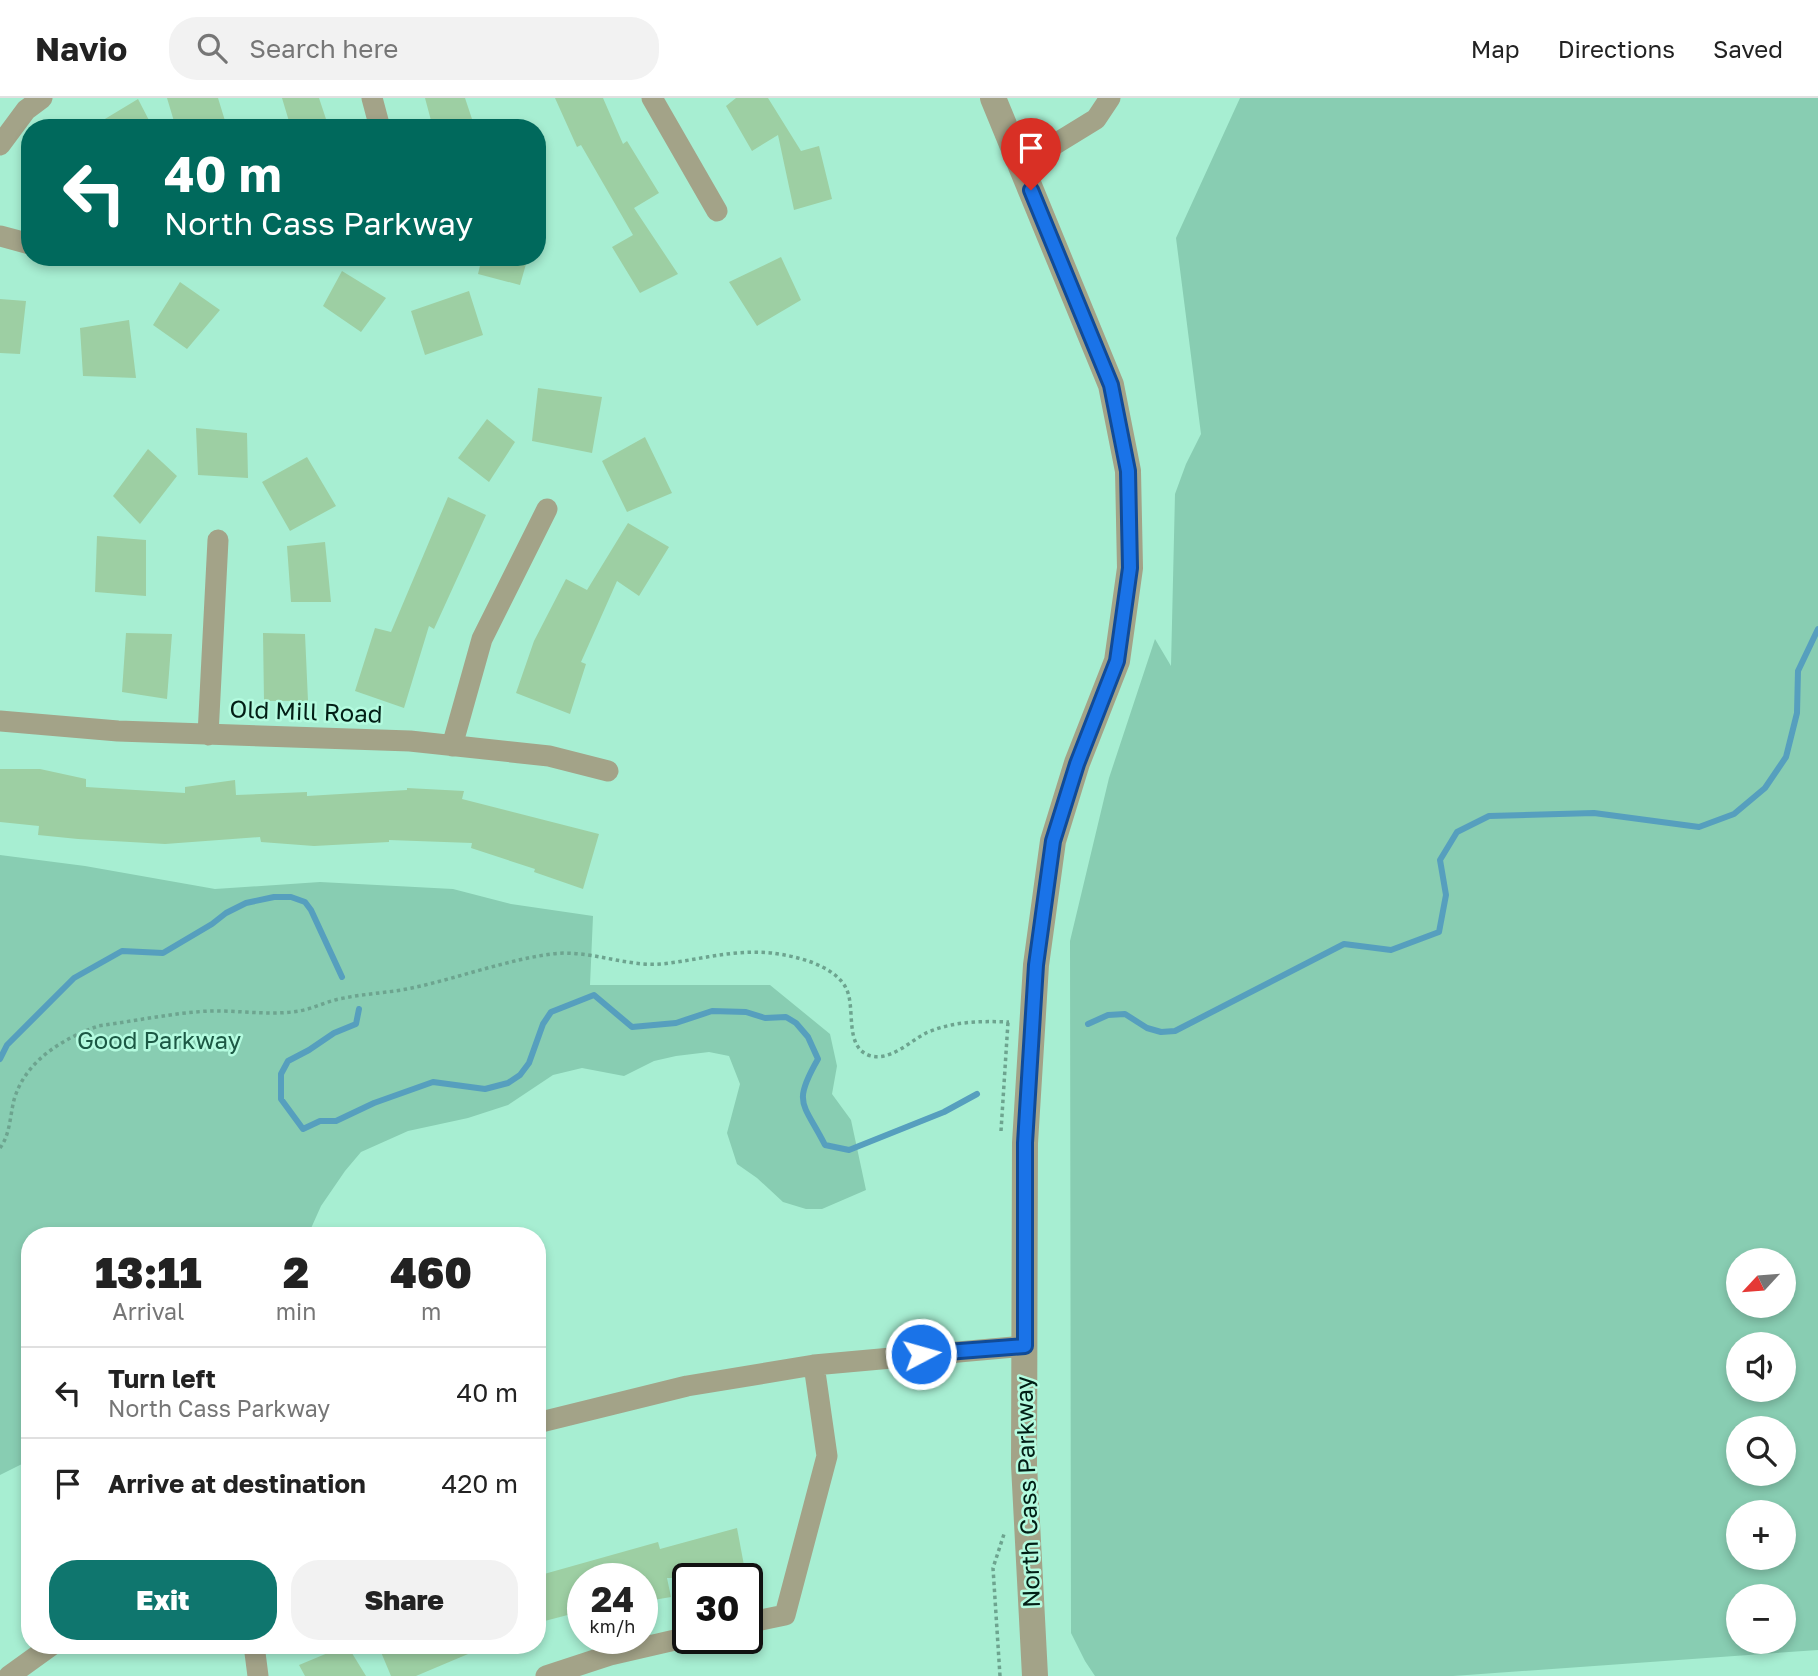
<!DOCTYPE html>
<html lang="en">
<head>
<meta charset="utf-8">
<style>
	:root { --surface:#fff; --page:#f2f2f2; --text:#222; --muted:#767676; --line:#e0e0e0; --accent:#0f766e }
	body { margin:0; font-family:"Golos Text",sans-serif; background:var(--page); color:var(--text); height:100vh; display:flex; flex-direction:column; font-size:26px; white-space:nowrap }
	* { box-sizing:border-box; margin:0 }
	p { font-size:23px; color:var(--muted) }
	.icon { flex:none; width:38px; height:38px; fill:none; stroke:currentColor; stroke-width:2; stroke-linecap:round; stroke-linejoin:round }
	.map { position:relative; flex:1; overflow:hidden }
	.details { position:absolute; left:21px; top:1129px; width:525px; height:427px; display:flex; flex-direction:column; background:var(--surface); border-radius:28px; box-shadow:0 4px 10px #0003 }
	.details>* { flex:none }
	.top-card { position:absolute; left:21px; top:21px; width:525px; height:147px; border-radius:28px; box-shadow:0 4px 10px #0003; background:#00695c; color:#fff; overflow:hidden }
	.needle { width:46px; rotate:244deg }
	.tools { position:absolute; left:1726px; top:1150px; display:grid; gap:14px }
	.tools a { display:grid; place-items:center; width:70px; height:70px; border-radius:50%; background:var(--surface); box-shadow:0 4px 10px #0003; font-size:35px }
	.speed { position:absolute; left:567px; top:1465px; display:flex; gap:14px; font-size:35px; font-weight:700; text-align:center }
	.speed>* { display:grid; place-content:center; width:91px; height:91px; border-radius:50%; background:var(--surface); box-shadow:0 4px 10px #0003; line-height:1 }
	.speed small { font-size:18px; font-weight:400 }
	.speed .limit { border:4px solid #111; border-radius:10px; background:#fff; color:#111 }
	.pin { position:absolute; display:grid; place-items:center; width:60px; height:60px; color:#fff; margin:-72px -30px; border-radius:50% 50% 50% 0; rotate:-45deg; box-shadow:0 0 7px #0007 }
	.pin .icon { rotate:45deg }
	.me { position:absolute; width:77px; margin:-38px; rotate:84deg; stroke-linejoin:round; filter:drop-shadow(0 0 5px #0008) }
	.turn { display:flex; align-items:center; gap:24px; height:147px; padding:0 28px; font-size:32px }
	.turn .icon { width:91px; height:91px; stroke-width:2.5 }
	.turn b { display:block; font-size:49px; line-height:60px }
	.eta { display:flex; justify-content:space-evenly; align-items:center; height:119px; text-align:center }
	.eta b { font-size:42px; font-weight:800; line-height:49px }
	.cta { display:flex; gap:14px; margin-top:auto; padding:14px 28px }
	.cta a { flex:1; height:80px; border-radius:28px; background:var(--accent); color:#fff; font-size:28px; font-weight:800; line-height:80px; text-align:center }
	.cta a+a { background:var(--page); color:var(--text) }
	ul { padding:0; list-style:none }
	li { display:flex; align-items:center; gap:21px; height:91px; padding:0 28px; border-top:2px solid var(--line) }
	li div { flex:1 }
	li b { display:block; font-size:26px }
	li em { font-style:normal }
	header { display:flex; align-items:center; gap:42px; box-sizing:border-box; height:98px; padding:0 35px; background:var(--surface); border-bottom:2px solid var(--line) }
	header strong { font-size:33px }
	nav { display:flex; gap:38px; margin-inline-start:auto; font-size:24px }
	.search { width:490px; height:63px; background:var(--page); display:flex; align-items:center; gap:18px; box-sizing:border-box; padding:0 24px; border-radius:28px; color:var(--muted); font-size:26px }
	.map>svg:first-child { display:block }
</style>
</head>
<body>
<header>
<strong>Navio</strong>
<div class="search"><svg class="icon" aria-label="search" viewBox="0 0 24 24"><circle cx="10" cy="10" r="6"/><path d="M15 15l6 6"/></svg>Search here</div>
<nav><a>Map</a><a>Directions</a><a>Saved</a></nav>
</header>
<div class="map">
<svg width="1818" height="1578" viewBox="0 0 1818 1578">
	<rect width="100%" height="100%" fill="#a7eed2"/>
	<path fill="#88cdb2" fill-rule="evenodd" d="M 1240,0 L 1818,0 L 1818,1552 L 1453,1578 L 1095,1578 L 1085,1563 L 1071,1535 L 1070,843 L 1109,680 L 1155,541 L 1171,568 L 1175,396 L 1186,366 L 1201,336 L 1176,140 ZM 1738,1162 L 1783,1162 L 1783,1208 L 1738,1208 ZM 1783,1246 L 1783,1292 L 1738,1292 L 1738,1246 ZM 1738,1330 L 1783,1330 L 1783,1376 L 1738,1376 ZM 1738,1414 L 1783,1414 L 1783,1460 L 1738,1460 ZM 1738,1498 L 1783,1498 L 1783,1544 L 1738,1544 Z
		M 0,757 L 85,768 L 215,791 L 320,784 L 453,791 L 511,806 L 593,818 L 590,887 L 770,887 L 830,936 L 837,968 L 832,996 L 851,1022 L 866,1092 L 822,1111 L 806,1111 L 783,1104 L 757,1080 L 737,1066 L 727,1035 L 740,986 L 729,958 L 709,954 L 676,958 L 654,963 L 624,978 L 582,970 L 553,977 L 508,1007 L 468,1020 L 408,1033 L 361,1054 L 345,1073 L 321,1108 L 308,1137 L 30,1138 L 30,1362 L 0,1377 Z"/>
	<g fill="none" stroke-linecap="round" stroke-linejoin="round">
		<path stroke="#569fbe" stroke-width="6" d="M 359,911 L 356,926 L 334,935 L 309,952 L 288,963 L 281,976 L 281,1001 L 303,1031 L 320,1023 L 336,1023 L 374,1005 L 433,984 L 485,991 L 508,985 L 520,977 L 529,965 L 543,926 L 551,914 L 594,897 L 632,929 L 676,925 L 712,913 L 746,914 L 765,920 L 786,919 L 796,925 L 808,939 L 818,961 C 792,1006 803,1004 825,1047 L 849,1052 L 944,1014 L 977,996
			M 1088,926 L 1108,917 L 1125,916 L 1147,930 L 1161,934 L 1175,933 L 1344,846 L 1391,852 L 1439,834 L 1446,797 L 1440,762 L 1457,734 L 1489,718 L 1594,715 L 1699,729 L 1734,716 L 1765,690 L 1786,659 L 1797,615 L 1798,573 L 1818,531
			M 0,961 L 7,947 L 74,880 L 122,853 L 163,855 L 212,826 L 226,815 L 246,805 L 274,799 L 291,799 L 305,804 L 311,812 L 342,879"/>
	</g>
	<path fill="#9dcfa3" d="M 167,0 L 218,0 L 226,26 L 215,30 L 176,30 Z
		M 282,0 L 319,0 L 329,30 L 291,30 Z
		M 425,0 L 465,0 L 475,30 L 433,30 Z
		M 555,0 L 603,0 L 623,46 L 627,43 L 659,95 L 634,110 L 678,176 L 640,195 L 612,149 L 633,137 L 581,47 L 577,49 Z
		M 736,0 L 768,0 L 801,53 L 819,48 L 832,101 L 794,112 L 778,37 L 752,53 L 726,8 Z
		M 138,1 L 153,30 L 90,30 Z
		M 482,159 L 528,159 L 520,187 L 478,176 Z
		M 781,159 L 801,202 L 757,228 L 729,184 Z
		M 342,173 L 386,200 L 361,234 L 323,208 Z
		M 180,184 L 220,212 L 187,251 L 153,227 Z
		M 469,193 L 483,237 L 425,257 L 411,213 Z
		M 0,201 L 26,203 L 20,256 L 0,255 Z
		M 129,222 L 136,280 L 83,278 L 80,230 Z
		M 538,290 L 602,299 L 592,355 L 532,343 Z
		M 487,321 L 515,344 L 489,384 L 458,360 Z
		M 196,330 L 247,335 L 248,380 L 198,377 Z
		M 645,339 L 672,395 L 627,414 L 602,363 Z
		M 148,351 L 177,378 L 140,426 L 113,398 Z
		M 307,359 L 336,408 L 290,433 L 262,384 Z
		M 448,399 L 486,417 L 434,531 L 429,528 L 404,610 L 355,593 L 375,530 L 391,534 Z
		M 628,425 L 669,449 L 639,498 L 617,483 L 581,564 L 586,566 L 570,616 L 516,595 L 534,543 L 566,481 L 587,492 Z
		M 97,438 L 146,442 L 146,498 L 95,494 Z
		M 325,444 L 331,504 L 291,504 L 287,448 Z
		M 126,535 L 172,536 L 167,601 L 122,594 Z
		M 263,535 L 305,536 L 308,603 L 264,603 Z
		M 0,671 L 40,671 L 86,681 L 86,689 L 185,695 L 185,689 L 235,682 L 236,697 L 307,694 L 307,698 L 407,692 L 407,690 L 464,693 L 462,701 L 599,736 L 583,791 L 534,774 L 535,771 L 471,750 L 472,745 L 389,742 L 389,744 L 314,748 L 261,744 L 260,739 L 165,746 L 78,741 L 38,737 L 39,728 L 0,724 Z
		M 737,1430 L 746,1478 L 733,1480 L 667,1480 L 671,1499 L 642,1504 L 642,1480 L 583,1480 L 583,1513 L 537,1525 L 537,1478 L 658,1444 L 660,1451 Z
		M 347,1547 L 366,1578 L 305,1578 L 299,1567 Z
		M 378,1547 L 486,1547 L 487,1548 L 416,1578 L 391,1578 Z"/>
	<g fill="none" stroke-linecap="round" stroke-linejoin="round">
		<path stroke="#6da48f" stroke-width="3.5" stroke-dasharray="3.5 3.5" stroke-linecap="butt" d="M 1001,1033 L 1008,924
			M 0,1050 C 10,1037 10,1018 14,1002 C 25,963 62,941 98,928 C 135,923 172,915 209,913 C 238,912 269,918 299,913 C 312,911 325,904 339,901 C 362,896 385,895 407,891 C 456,881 502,863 551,856 C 589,851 625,869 662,866 C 699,862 733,851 772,855 C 796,858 834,867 846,890 C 856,909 844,947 868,957 C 889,965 910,943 926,935 C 953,923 981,923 1009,924
			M 1000,1578 L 993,1470 L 1004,1436"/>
		<path stroke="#a3a388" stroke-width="21" d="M 372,0 L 380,30
			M 652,0 L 717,113
			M 0,47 L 26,12 L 42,0
			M 1021,67 L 1096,21 L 1110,0
			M 0,138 L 30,146
			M 0,623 L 118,633 L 410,643 L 549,658 L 608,673
			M 208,637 L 218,442
			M 452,648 L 482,541 L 547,411
			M 537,1325 L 687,1288 L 814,1267 L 1025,1248
			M 747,1525 L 785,1517 L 827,1358 L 814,1267
			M 254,1547 L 258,1578
			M 9,1578 L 52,1547
			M 546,1578 L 610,1557 L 688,1539"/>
		<path stroke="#a3a388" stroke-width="26" d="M 993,0 L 1111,287 L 1128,373 L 1130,470 L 1117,563 L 1077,665 L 1053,743 L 1036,867 L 1025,1045 L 1024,1367 L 1035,1578"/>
	</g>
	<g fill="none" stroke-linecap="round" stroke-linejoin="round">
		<defs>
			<path id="route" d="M 921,1256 L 1025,1248 L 1025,1045 L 1036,867 L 1053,743 L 1077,666 L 1117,563 L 1130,470 L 1128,373 L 1111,287 L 1031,92"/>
		</defs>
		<use href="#route" stroke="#114b97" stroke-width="18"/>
		<use href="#route" stroke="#1a73e8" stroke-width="12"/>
	</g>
	<g text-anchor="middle" stroke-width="5" stroke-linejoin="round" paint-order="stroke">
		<g font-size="24" fill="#021e15" stroke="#b4fbdf">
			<text transform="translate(306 614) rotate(2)" y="8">Old Mill Road</text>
			<text transform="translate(1028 1394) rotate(-92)" y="8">North Cass Parkway</text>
		</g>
		<g font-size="24" fill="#1c5844" stroke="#b4fbdf">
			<text x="159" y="951">Good Parkway</text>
		</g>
	</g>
</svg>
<div class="tools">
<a><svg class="needle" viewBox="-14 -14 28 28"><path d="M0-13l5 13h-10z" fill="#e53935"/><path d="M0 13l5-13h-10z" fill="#767676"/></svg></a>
<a><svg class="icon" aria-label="sound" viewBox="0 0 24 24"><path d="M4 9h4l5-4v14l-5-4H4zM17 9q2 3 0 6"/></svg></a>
<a><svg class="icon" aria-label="search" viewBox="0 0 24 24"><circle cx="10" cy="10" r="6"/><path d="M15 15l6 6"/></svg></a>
<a>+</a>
<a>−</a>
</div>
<div class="speed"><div>24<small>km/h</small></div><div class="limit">30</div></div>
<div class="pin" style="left:1031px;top:92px;background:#d93025"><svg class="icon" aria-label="arrive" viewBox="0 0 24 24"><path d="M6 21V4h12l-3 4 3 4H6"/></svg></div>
<svg class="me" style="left:921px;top:1256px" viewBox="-20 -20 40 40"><circle r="17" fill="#1a73e8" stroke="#fff" stroke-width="3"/><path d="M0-11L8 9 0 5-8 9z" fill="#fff"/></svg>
<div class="top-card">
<div class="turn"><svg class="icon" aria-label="left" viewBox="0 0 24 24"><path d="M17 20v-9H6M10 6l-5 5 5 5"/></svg><div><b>40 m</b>North Cass Parkway</div></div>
</div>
<section class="details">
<div class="eta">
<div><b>13:11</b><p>Arrival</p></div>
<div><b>2</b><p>min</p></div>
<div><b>460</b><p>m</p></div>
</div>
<ul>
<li><svg class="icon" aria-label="left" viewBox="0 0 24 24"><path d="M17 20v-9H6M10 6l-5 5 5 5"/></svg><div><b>Turn left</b><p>North Cass Parkway</p></div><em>40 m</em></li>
<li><svg class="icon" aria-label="arrive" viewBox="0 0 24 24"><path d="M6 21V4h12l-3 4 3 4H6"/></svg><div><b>Arrive at destination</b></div><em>420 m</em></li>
</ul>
<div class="cta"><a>Exit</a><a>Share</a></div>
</section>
</div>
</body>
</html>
